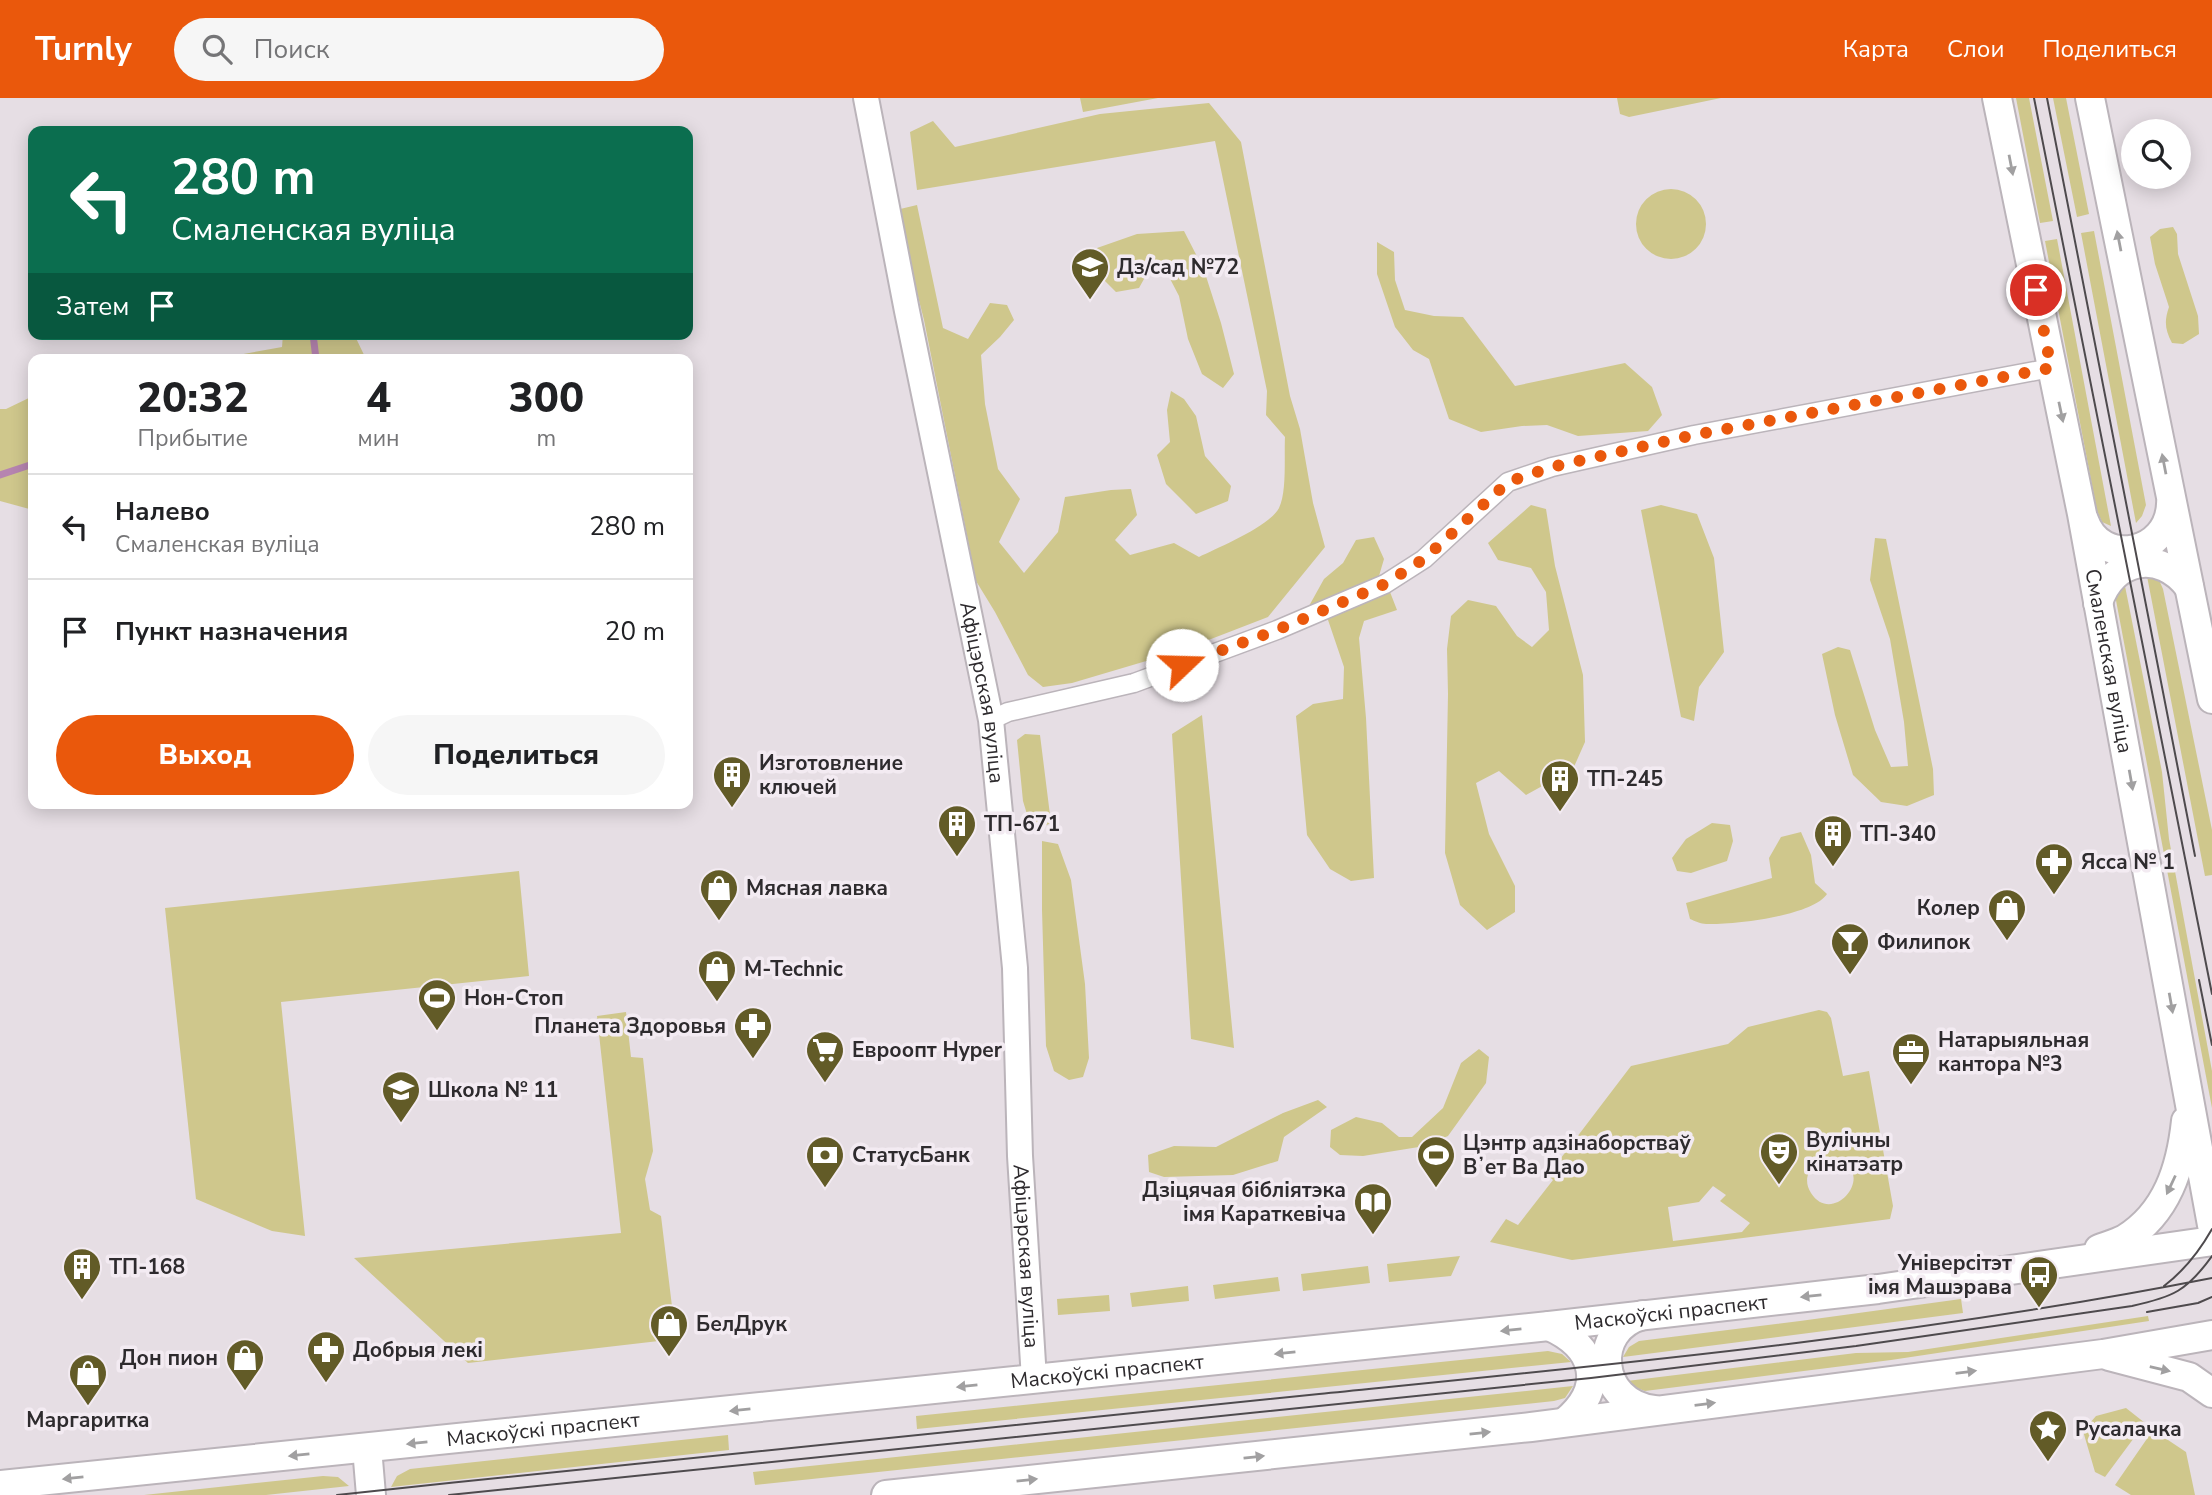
<!DOCTYPE html>
<html lang="ru">
<head>
<meta charset="utf-8">
<style>
	:root { --surface:#fff; --page:#f6f6f6; --text:#202124; --muted:#757577; --line:#e0e0e0; --accent:#ea580c }
	body { margin:0; font-family:"Nunito Sans",sans-serif; background:var(--page); color:var(--text); height:100vh; display:flex; flex-direction:column; font-size:26px; white-space:nowrap }
	* { box-sizing:border-box; margin:0 }
	p { font-size:23px; color:var(--muted) }
	.icon { flex:none; width:38px; height:38px; fill:none; stroke:currentColor; stroke-width:2; stroke-linecap:round; stroke-linejoin:round }
	.map { position:relative; flex:1; overflow:hidden }
	.details { position:absolute; left:28px; top:256px; width:665px; height:455px; display:flex; flex-direction:column; background:var(--surface); border-radius:14px; box-shadow:0 4px 18px #0003 }
	.details>* { flex:none }
	.hud { position:absolute; left:28px; top:28px; width:665px; height:214px; border-radius:14px; box-shadow:0 4px 18px #0003; background:#0b6e4f; color:#fff; overflow:hidden }
	.controls { position:absolute; left:2121px; top:21px; display:grid; gap:14px }
	.controls a { display:grid; place-items:center; width:70px; height:70px; border-radius:50%; background:var(--surface); box-shadow:0 4px 18px #0003; font-size:35px }
	.pin { position:absolute; display:grid; place-items:center; width:60px; height:60px; color:#fff; margin:-30px; border:4px solid #fff; border-radius:50%; box-shadow:0 2px 7px #0007 }
	.me { position:absolute; width:77px; margin:-38px; rotate:69deg; stroke-linejoin:round; filter:drop-shadow(0 0 5px #0008) }
	.turn { display:flex; align-items:center; gap:24px; height:147px; padding:0 28px; font-size:32px }
	.turn .icon { width:91px; height:91px; stroke-width:2.5 }
	.turn b { display:block; font-size:49px; line-height:60px }
	.then { display:flex; align-items:center; height:66px; padding:0 28px; background:#0003; gap:14px; font-size:26px }
	.eta { display:flex; justify-content:space-evenly; align-items:center; height:119px; text-align:center }
	.eta b { font-size:42px; font-weight:800; line-height:49px }
	.cta { display:flex; gap:14px; margin-top:auto; padding:14px 28px }
	.cta a { flex:1; height:80px; border-radius:42px; background:var(--accent); color:#fff; font-size:28px; font-weight:800; line-height:80px; text-align:center }
	.cta a+a { background:var(--page); color:var(--text) }
	ul { padding:0; list-style:none }
	li { display:flex; align-items:center; gap:21px; height:105px; padding:0 28px; border-top:2px solid var(--line) }
	li div { flex:1 }
	li b { display:block; font-size:26px }
	li em { font-style:normal }
	header { display:flex; align-items:center; gap:42px; box-sizing:border-box; height:98px; padding:0 35px; background:var(--accent); color:#fff }
	header strong { font-size:33px }
	nav { display:flex; gap:38px; margin-inline-start:auto; font-size:24px }
	.search { width:490px; height:63px; background:var(--page); display:flex; align-items:center; gap:18px; box-sizing:border-box; padding:0 24px; border-radius:38px; color:var(--muted); font-size:26px }
	.map>svg:first-child { display:block }
</style>
</head>
<body>
<header>
<strong>Turnly</strong>
<div class="search"><svg class="icon" aria-label="search" viewBox="0 0 24 24"><circle cx="10" cy="10" r="6"/><path d="M15 15l6 6"/></svg>Поиск</div>
<nav><a>Карта</a><a>Слои</a><a>Поделиться</a></nav>
</header>
<div class="map">
<svg width="2212" height="1397" viewBox="0 0 2212 1397">
	<rect width="100%" height="100%" fill="#e6dee4"/>
	<path fill="#cfc78c" fill-rule="evenodd" d="M 1080,0 L 1158,0 L 1083,14 Z
		M 1617,0 L 1721,0 L 1629,19 L 1620,16 Z
		M 2016,0 L 2029,0 L 2053,123 L 2040,125 Z
		M 2053,0 L 2066,0 L 2089,116 L 2077,119 Z
		M 1209,5 L 1241,44 L 1290,298 L 1300,331 L 1313,405 L 1325,449 L 1268,519 L 1180,553 L 1072,585 L 1043,589 L 1028,577 L 995,514 L 976,483 L 924,222 L 896,112 L 917,107 L 943,230 L 968,241 L 990,205 L 1007,207 L 1014,222 L 1000,239 L 981,257 L 985,306 L 998,371 L 1020,401 L 999,444 L 1024,475 L 1058,434 L 1065,399 L 1111,392 L 1131,391 L 1137,417 L 1115,442 L 1130,457 L 1174,445 L 1199,459 C 1218,450 1270,428 1279,410 C 1287,394 1284,358 1285,339 L 1266,317 L 1267,293 L 1215,43 L 917,92 L 910,34 L 933,23 L 955,49 L 1100,16 Z
		M1636 126a35 35 0 1 1 70 0a35 35 0 1 1-70 0Z
		M 2173,129 L 2177,136 L 2178,156 L 2198,218 L 2199,236 L 2183,246 L 2172,245 C 2165,232 2164,223 2169,209 L 2155,166 L 2150,139 L 2160,131 Z
		M 1184,133 L 1204,172 L 1221,225 L 1234,276 L 1223,290 L 1202,276 L 1188,241 L 1179,198 L 1167,175 L 1149,172 L 1139,190 L 1116,194 L 1104,182 L 1097,150 L 1137,136 Z
		M 2094,133 L 2146,407 L 2142,418 L 2136,425 L 2081,135 Z
		M 2057,141 L 2111,428 L 2102,424 L 2097,413 L 2045,143 Z
		M 1377,144 L 1394,154 L 1395,182 L 1405,212 L 1434,218 L 1463,219 L 1515,288 L 1625,265 L 1652,289 L 1662,317 L 1648,333 L 1578,338 L 1547,327 L 1522,328 L 1481,334 L 1449,321 L 1429,261 L 1413,252 L 1395,229 L 1377,176 Z
		M 283,236 L 354,236 L 366,261 L 236,261 L 238,257 L 282,249 Z
		M 1171,293 L 1184,301 L 1196,318 L 1205,358 L 1231,388 L 1228,403 L 1196,416 L 1166,386 L 1157,357 L 1170,344 L 1167,312 Z
		M 33,298 L 33,412 L 0,403 L 0,311 L 6,311 Z
		M 1531,407 L 1546,411 L 1555,468 L 1583,577 L 1585,644 L 1573,671 L 1526,697 L 1499,673 L 1476,685 L 1489,736 L 1515,788 L 1515,814 L 1487,832 L 1460,807 L 1445,755 L 1448,596 L 1447,551 L 1451,518 L 1468,502 L 1496,508 L 1517,538 L 1532,549 L 1549,532 L 1546,494 L 1531,470 L 1498,462 L 1488,445 Z
		M 1661,407 L 1697,416 L 1714,460 L 1724,554 L 1699,589 L 1694,623 L 1681,619 L 1641,412 Z
		M 1374,439 L 1384,461 L 1379,478 L 1315,512 L 1309,508 L 1324,481 L 1343,465 L 1356,442 Z
		M 1875,440 L 1886,441 L 1933,671 L 1934,697 L 1907,708 L 1881,704 L 1853,677 L 1835,617 L 1822,556 L 1838,549 L 1850,552 L 1875,632 L 1891,669 L 1908,668 L 1904,624 L 1890,541 L 1870,482 Z
		M 2146,473 L 2159,482 L 2163,491 L 2212,732 L 2212,777 L 2205,778 Z
		M 2123,478 L 2162,674 L 2169,741 L 2212,973 L 2212,1010 L 2115,497 Z
		M 1379,494 L 1390,494 L 1397,512 L 1364,523 L 1359,540 L 1366,620 L 1374,780 L 1351,783 L 1330,771 L 1307,737 L 1296,618 L 1313,606 L 1343,601 L 1344,569 L 1327,519 Z
		M 1202,617 L 1234,950 L 1191,941 L 1172,636 Z
		M 1025,636 L 1040,637 L 1051,725 L 1040,730 L 1030,726 L 1023,703 L 1017,642 Z
		M 1712,725 L 1730,727 L 1733,743 L 1727,763 L 1691,775 L 1677,773 L 1672,760 L 1686,741 Z
		M 1801,734 L 1811,757 L 1815,785 L 1827,796 C 1813,818 1732,827 1706,826 C 1701,826 1695,823 1690,821 L 1686,805 L 1772,780 L 1769,760 L 1781,739 Z
		M 1042,743 L 1058,746 L 1071,782 L 1085,886 L 1089,960 L 1083,979 L 1069,982 L 1054,973 L 1046,948 L 1042,812 Z
		M 519,773 L 529,878 L 281,904 L 305,1138 L 272,1133 L 196,1101 L 165,810 Z
		M 1819,912 L 1827,914 L 1831,920 L 1843,978 L 1869,973 L 1893,1108 L 1890,1121 L 1572,1162 L 1490,1144 L 1506,1121 L 1518,1127 L 1553,1082 L 1548,1077 L 1631,968 L 1728,946 L 1748,929 ZM 1831,1059 C 1882,1070 1834,1131 1811,1095 C 1800,1078 1814,1062 1831,1059 ZM 1713,1088 L 1726,1097 L 1720,1103 L 1750,1125 L 1742,1134 L 1673,1143 L 1668,1109 L 1699,1104 Z
		M 626,914 L 631,959 L 643,960 L 653,1053 L 645,1081 L 650,1112 L 661,1118 L 676,1241 L 468,1265 L 354,1160 L 621,1135 L 597,918 Z
		M 1479,951 L 1489,959 L 1486,985 L 1448,1038 L 1425,1048 L 1363,1058 L 1340,1057 L 1330,1049 L 1331,1032 L 1356,1019 L 1382,1025 L 1399,1039 L 1412,1039 L 1443,1010 L 1461,965 Z
		M 1318,1002 L 1327,1009 L 1284,1039 L 1278,1063 L 1233,1077 L 1164,1079 L 1149,1074 L 1148,1057 L 1174,1048 L 1216,1049 L 1283,1015 Z
		M 1460,1158 L 1451,1178 L 1389,1184 L 1387,1166 Z
		M 1368,1168 L 1370,1185 L 1303,1193 L 1301,1176 Z
		M 1278,1179 L 1280,1193 L 1215,1201 L 1213,1187 Z
		M 1188,1188 L 1189,1203 L 1132,1209 L 1130,1195 Z
		M 1109,1197 L 1110,1213 L 1058,1217 L 1057,1201 Z
		M 1961,1201 L 1963,1215 L 1623,1259 L 1629,1249 L 1639,1243 L 1800,1223 Z
		M 2148,1218 L 2149,1223 L 1891,1262 L 1645,1293 L 1634,1289 L 1627,1283 L 1856,1255 L 1908,1254 Z
		M 1548,1253 L 1562,1256 L 1571,1264 L 917,1331 L 916,1318 Z
		M 1573,1288 L 1565,1300 L 1554,1303 L 755,1387 L 753,1374 Z
		M 2126,1310 L 2145,1325 L 2105,1379 L 2095,1374 L 2083,1333 L 2096,1318 Z
		M 2153,1332 L 2186,1354 L 2195,1397 L 2131,1397 L 2115,1387 Z
		M 728,1337 L 729,1352 L 391,1389 L 397,1378 L 410,1371 Z
		M 323,1378 L 338,1379 L 349,1388 L 266,1397 L 144,1397 Z"/>
	<g fill="none" stroke-linecap="round" stroke-linejoin="round">
		<path stroke="#b684b0" stroke-width="7" d="M 313,236 L 316,261
			M 0,377 L 33,366"/>
		<defs>
			<path id="street" d="M 991,622 L 1008,614 L 1134,585 L 1277,532 L 1385,486 L 1424,461 L 1508,384 L 1552,369 L 1694,337 L 2051,270"/>
			<g id="secondary">
				<path id="s1" d="M 866,0 L 907,213 L 991,622 L 1015,870 L 1020,1058 L 1034,1281"/>
			</g>
			<g id="primary">
				<path id="s2" d="M 1997,0 L 2082,416 L 2212,1127"/>
				<path d="M 2090,0 L 2212,601"/>
				<path d="M 2084,422 C 2101,471 2169,457 2171,406"/>
				<path d="M 2098,505 C 2112,459 2161,451 2189,489"/>
				<path d="M 2099,1151 C 2107,1148 2117,1145 2125,1141 C 2167,1115 2181,1070 2186,1023"/>
				<path d="M 1643,1217 C 1590,1231 1597,1305 1654,1312"/>
				<path d="M 1549,1228 C 1596,1249 1607,1289 1565,1324"/>
				<path d="M 2109,1258 L 2189,1279 L 2212,1295"/>
				<path d="M 367,1350 L 371,1397"/>
				<path id="s3" d="M 0,1387 L 1549,1228 L 1878,1191 L 2212,1143"/>
				<path d="M 886,1397 L 1531,1329 L 2103,1256 L 2212,1237"/>
			</g>
		</defs>
		<use href="#street" stroke="#bbb4ba" stroke-width="21"/>
		<use href="#secondary" stroke="#bbb4ba" stroke-width="28"/>
		<use href="#primary" stroke="#bbb4ba" stroke-width="32"/>
		<use href="#street" stroke="#fff" stroke-width="18"/>
		<use href="#secondary" stroke="#fff" stroke-width="24"/>
		<use href="#primary" stroke="#fff" stroke-width="28"/>
		<path stroke="#4e4a4d" stroke-width="2" d="M 2034,0 L 2212,896
			M 2047,0 L 2195,758
			M 2199,882 L 2212,947
			M 2164,1188 C 2185,1172 2199,1154 2212,1131
			M 2147,1214 L 2198,1205 L 2212,1199
			M 337,1397 C 664,1362 991,1328 1319,1296 C 1617,1266 1918,1238 2212,1180
			M 449,1397 L 1591,1280 L 1856,1248 L 2132,1208 C 2173,1199 2187,1193 2212,1158"/>
	</g>
	<defs><path id="oneway-solid" d="M-6-.8H1V-3.2L6.5 0L1 3.2V.8H-6Z" transform="scale(1.75)"/></defs>
	<g fill="#a1a0a1">
		<use href="#oneway-solid" transform="translate(2011 67) rotate(79)"/>
		<use href="#oneway-solid" transform="translate(2119 143) rotate(-101)"/>
		<use href="#oneway-solid" transform="translate(2061 314) rotate(78)"/>
		<use href="#oneway-solid" transform="translate(2164 366) rotate(-101)"/>
		<use href="#oneway-solid" transform="translate(2131 682) rotate(80)"/>
		<use href="#oneway-solid" transform="translate(2171 905) rotate(80)"/>
		<use href="#oneway-solid" transform="translate(2171 1087) rotate(115)"/>
		<use href="#oneway-solid" transform="translate(1811 1198) rotate(174)"/>
		<use href="#oneway-solid" transform="translate(1511 1232) rotate(174)"/>
		<use href="#oneway-solid" transform="translate(1285 1255) rotate(174)"/>
		<use href="#oneway-solid" transform="translate(2160 1271) rotate(13)"/>
		<use href="#oneway-solid" transform="translate(1966 1274) rotate(-7)"/>
		<use href="#oneway-solid" transform="translate(967 1288) rotate(174)"/>
		<use href="#oneway-solid" transform="translate(1705 1306) rotate(-7)"/>
		<use href="#oneway-solid" transform="translate(740 1312) rotate(174)"/>
		<use href="#oneway-solid" transform="translate(1480 1335) rotate(-6)"/>
		<use href="#oneway-solid" transform="translate(417 1345) rotate(174)"/>
		<use href="#oneway-solid" transform="translate(299 1357) rotate(174)"/>
		<use href="#oneway-solid" transform="translate(1254 1359) rotate(-6)"/>
		<use href="#oneway-solid" transform="translate(73 1380) rotate(174)"/>
		<use href="#oneway-solid" transform="translate(1027 1382) rotate(-6)"/>
	</g>
	<g fill="none" stroke-linecap="round" stroke-linejoin="round">
		<path stroke="#ea580c" stroke-width="12" stroke-dasharray="0 21.6" d="M 1182,567 L 1277,532 L 1385,486 L 1424,461 L 1508,384 L 1552,369 L 1694,337 L 2051,270 L 2036,192"/>
	</g>
	<defs>
		<symbol id="school-pin" viewBox="-11 -11 22 30"><path d="M0 17L-7.5 6A9.5 9.5 0 1 1 7.5 6Z" fill="#625b27" stroke="#f3ebf2"/><path d="M0-5L7-2L0 1L-7-2ZM-4 1L0 2.5L4 1V4Q0 6-4 4Z" fill="#fff"/></symbol>
		<symbol id="building-pin" viewBox="-11 -11 22 30"><path d="M0 17L-7.5 6A9.5 9.5 0 1 1 7.5 6Z" fill="#625b27" stroke="#f3ebf2"/><path d="M-4-6H4V6H1V3H-1V6H-4ZM-2.5-4.3h1.7v1.8h-1.7ZM.8-4.3h1.7v1.8H.8ZM-2.5-1h1.7V.8h-1.7ZM.8-1h1.7V.8H.8Z" fill="#fff"/></symbol>
		<symbol id="pharmacy-pin" viewBox="-11 -11 22 30"><path d="M0 17L-7.5 6A9.5 9.5 0 1 1 7.5 6Z" fill="#625b27" stroke="#f3ebf2"/><path d="M-2-6h4v4h4v4h-4v4h-4v-4h-4v-4h4Z" fill="#fff"/></symbol>
		<symbol id="shop-pin" viewBox="-11 -11 22 30"><path d="M0 17L-7.5 6A9.5 9.5 0 1 1 7.5 6Z" fill="#625b27" stroke="#f3ebf2"/><path d="M-5-2.5h2.3a2.7 3.5 0 0 1 5.4 0H5L5.5 6h-11ZM-1.5-2.5h3a1.5 2.3 0 0 0-3 0Z" fill="#fff"/></symbol>
		<symbol id="bar-pin" viewBox="-11 -11 22 30"><path d="M0 17L-7.5 6A9.5 9.5 0 1 1 7.5 6Z" fill="#625b27" stroke="#f3ebf2"/><path d="M-6-5H6L.8 .8V4.5H3.5V6h-7V4.5H-.8V.8Z" fill="#fff"/></symbol>
		<symbol id="stadium-pin" viewBox="-11 -11 22 30"><path d="M0 17L-7.5 6A9.5 9.5 0 1 1 7.5 6Z" fill="#625b27" stroke="#f3ebf2"/><path d="M0-5a6.5 5 0 1 0 0 10a6.5 5 0 1 0 0-10ZM-3.5-1.8h7v3.6h-7Z" fill="#fff"/></symbol>
		<symbol id="supermarket-pin" viewBox="-11 -11 22 30"><path d="M0 17L-7.5 6A9.5 9.5 0 1 1 7.5 6Z" fill="#625b27" stroke="#f3ebf2"/><path d="M-6-5.5h2.5l.6 2H6L4.5 2H-2.5L-4.4-4H-6ZM-1.5 3.2a1.3 1.3 0 1 0 .1 0ZM3 3.2a1.3 1.3 0 1 0 .1 0Z" fill="#fff"/></symbol>
		<symbol id="office-pin" viewBox="-11 -11 22 30"><path d="M0 17L-7.5 6A9.5 9.5 0 1 1 7.5 6Z" fill="#625b27" stroke="#f3ebf2"/><path d="M-6-3h4V-5.5h4V-3h4V5H-6ZM-1-4.5V-3h2v-1.5ZM-6 0V1H6V0Z" fill="#fff"/></symbol>
		<symbol id="theatre-pin" viewBox="-11 -11 22 30"><path d="M0 17L-7.5 6A9.5 9.5 0 1 1 7.5 6Z" fill="#625b27" stroke="#f3ebf2"/><path d="M-5-5.5Q0-4 5-5.5V0Q5 5 0 6Q-5 5-5 0ZM-3.3-2.5H-1v1.5H-3.3ZM1-2.5H3.3v1.5H1ZM-2.8 1Q0 5.5 2.8 1Z" fill="#fff"/></symbol>
		<symbol id="bank-pin" viewBox="-11 -11 22 30"><path d="M0 17L-7.5 6A9.5 9.5 0 1 1 7.5 6Z" fill="#625b27" stroke="#f3ebf2"/><path d="M-6-4H6V4H-6ZM0-2.3a2.3 2.3 0 1 0 0 4.6a2.3 2.3 0 1 0 0-4.6Z" fill="#fff"/></symbol>
		<symbol id="library-pin" viewBox="-11 -11 22 30"><path d="M0 17L-7.5 6A9.5 9.5 0 1 1 7.5 6Z" fill="#625b27" stroke="#f3ebf2"/><path d="M-6-4Q-3-5.5-.7-3.5V5Q-3 3-6 4ZM6-4Q3-5.5 .7-3.5V5Q3 3 6 4Z" fill="#fff"/></symbol>
		<symbol id="bus-pin" viewBox="-11 -11 22 30"><path d="M0 17L-7.5 6A9.5 9.5 0 1 1 7.5 6Z" fill="#625b27" stroke="#f3ebf2"/><path d="M-5-6H5V4H4V6H2V4H-2V6H-4V4H-5ZM-3.5-4V0h7V-4ZM-3.5 1.2v1.5H-2V1.2ZM2 1.2v1.5H3.5V1.2Z" fill="#fff"/></symbol>
		<symbol id="sight-pin" viewBox="-11 -11 22 30"><path d="M0 17L-7.5 6A9.5 9.5 0 1 1 7.5 6Z" fill="#625b27" stroke="#f3ebf2"/><path d="M0-6L1.8-2.2L6-1.7L2.9 1.2L3.7 5.4L0 3.3L-3.7 5.4L-2.9 1.2L-6-1.7L-1.8-2.2Z" fill="#fff"/></symbol>
	</defs>
	<g fill-rule="evenodd">
		<use href="#school-pin" x="1068" y="147" width="44" height="60"/>
		<use href="#building-pin" x="710" y="655" width="44" height="60"/>
		<use href="#building-pin" x="1538" y="659" width="44" height="60"/>
		<use href="#building-pin" x="935" y="704" width="44" height="60"/>
		<use href="#building-pin" x="1811" y="714" width="44" height="60"/>
		<use href="#pharmacy-pin" x="2032" y="742" width="44" height="60"/>
		<use href="#shop-pin" x="697" y="768" width="44" height="60"/>
		<use href="#shop-pin" x="1985" y="788" width="44" height="60"/>
		<use href="#bar-pin" x="1828" y="822" width="44" height="60"/>
		<use href="#shop-pin" x="695" y="849" width="44" height="60"/>
		<use href="#stadium-pin" x="415" y="878" width="44" height="60"/>
		<use href="#pharmacy-pin" x="731" y="906" width="44" height="60"/>
		<use href="#supermarket-pin" x="803" y="930" width="44" height="60"/>
		<use href="#office-pin" x="1889" y="932" width="44" height="60"/>
		<use href="#school-pin" x="379" y="970" width="44" height="60"/>
		<use href="#theatre-pin" x="1757" y="1032" width="44" height="60"/>
		<use href="#bank-pin" x="803" y="1035" width="44" height="60"/>
		<use href="#stadium-pin" x="1414" y="1035" width="44" height="60"/>
		<use href="#library-pin" x="1351" y="1082" width="44" height="60"/>
		<use href="#building-pin" x="60" y="1147" width="44" height="60"/>
		<use href="#bus-pin" x="2017" y="1155" width="44" height="60"/>
		<use href="#shop-pin" x="647" y="1204" width="44" height="60"/>
		<use href="#pharmacy-pin" x="304" y="1230" width="44" height="60"/>
		<use href="#shop-pin" x="223" y="1238" width="44" height="60"/>
		<use href="#shop-pin" x="66" y="1253" width="44" height="60"/>
		<use href="#sight-pin" x="2026" y="1309" width="44" height="60"/>
	</g>
	<g text-anchor="middle" stroke-width="7" stroke-linejoin="round" paint-order="stroke">
		<g font-size="21" font-weight="bold" fill="#2e2b2e" stroke="#f3ebf2" text-anchor="start">
			<text x="1117" y="176">Дз/сад №72</text>
			<text x="759" y="672">Изготовление<tspan x="759" dy="24">ключей</tspan></text>
			<text x="1587" y="688">ТП-245</text>
			<text x="984" y="733">ТП-671</text>
			<text x="1860" y="743">ТП-340</text>
			<text x="2081" y="771">Ясса № 1</text>
			<text x="746" y="797">Мясная лавка</text>
			<text x="1980" y="817" text-anchor="end">Колер</text>
			<text x="1877" y="851">Филипок</text>
			<text x="744" y="878">M-Technic</text>
			<text x="464" y="907">Нон-Стоп</text>
			<text x="726" y="935" text-anchor="end">Планета Здоровья</text>
			<text x="1938" y="949">Натарыяльная<tspan x="1938" dy="24">кантора №3</tspan></text>
			<text x="852" y="959">Евроопт Hyper</text>
			<text x="428" y="999">Школа № 11</text>
			<text x="1806" y="1049">Вулічны<tspan x="1806" dy="24">кінатэатр</tspan></text>
			<text x="1463" y="1052">Цэнтр адзінаборстваў<tspan x="1463" dy="24">Вʼет Ва Дао</tspan></text>
			<text x="852" y="1064">СтатусБанк</text>
			<text x="1346" y="1099" text-anchor="end">Дзіцячая бібліятэка<tspan x="1346" dy="24">імя Караткевіча</tspan></text>
			<text x="2012" y="1172" text-anchor="end">Універсітэт<tspan x="2012" dy="24">імя Машэрава</tspan></text>
			<text x="109" y="1176">ТП-168</text>
			<text x="696" y="1233">БелДрук</text>
			<text x="353" y="1259">Добрыя лекі</text>
			<text x="218" y="1267" text-anchor="end">Дон пион</text>
			<text x="88" y="1329" text-anchor="middle">Маргаритка</text>
			<text x="2075" y="1338">Русалачка</text>
		</g>
		<g font-size="21" fill="#2e2b2e" stroke="#f3ebf2">
			<text dy="7" stroke="none"><textPath href="#s2" startOffset="574">Смаленская вуліца</textPath></text>
			<text dy="7" stroke="none"><textPath href="#s1" startOffset="606">Афіцэрская вуліца</textPath></text>
			<text dy="7" stroke="none"><textPath href="#s1" startOffset="1172">Афіцэрская вуліца</textPath></text>
			<text dy="7" stroke="none"><textPath href="#s3" startOffset="1680">Маскоўскі праспект</textPath></text>
			<text dy="7" stroke="none"><textPath href="#s3" startOffset="1113">Маскоўскі праспект</textPath></text>
			<text dy="7" stroke="none"><textPath href="#s3" startOffset="546">Маскоўскі праспект</textPath></text>
		</g>
	</g>
</svg>
<div class="controls">
<a><svg class="icon" aria-label="search" viewBox="0 0 24 24"><circle cx="10" cy="10" r="6"/><path d="M15 15l6 6"/></svg></a>
</div>
<div class="pin" style="left:2036px;top:192px;background:#d93025"><svg class="icon" aria-label="arrive" viewBox="0 0 24 24"><path d="M6 21V4h12l-3 4 3 4H6"/></svg></div>
<svg class="me" style="left:1182px;top:567px" viewBox="-20 -20 40 40"><circle r="19" fill="#fff"/><path d="M0-13L10 11 0 6-10 11z" fill="#ea580c"/></svg>
<div class="hud">
<div class="turn"><svg class="icon" aria-label="left" viewBox="0 0 24 24"><path d="M17 20v-9H6M10 6l-5 5 5 5"/></svg><div><b>280 m</b>Смаленская вуліца</div></div>
<div class="then">Затем<svg class="icon" aria-label="arrive" viewBox="0 0 24 24"><path d="M6 21V4h12l-3 4 3 4H6"/></svg></div>
</div>
<section class="details">
<div class="eta">
<div><b>20:32</b><p>Прибытие</p></div>
<div><b>4</b><p>мин</p></div>
<div><b>300</b><p>m</p></div>
</div>
<ul>
<li><svg class="icon" aria-label="left" viewBox="0 0 24 24"><path d="M17 20v-9H6M10 6l-5 5 5 5"/></svg><div><b>Налево</b><p>Смаленская вуліца</p></div><em>280 m</em></li>
<li><svg class="icon" aria-label="arrive" viewBox="0 0 24 24"><path d="M6 21V4h12l-3 4 3 4H6"/></svg><div><b>Пункт назначения</b></div><em>20 m</em></li>
</ul>
<div class="cta"><a>Выход</a><a>Поделиться</a></div>
</section>
</div>
</body>
</html>
